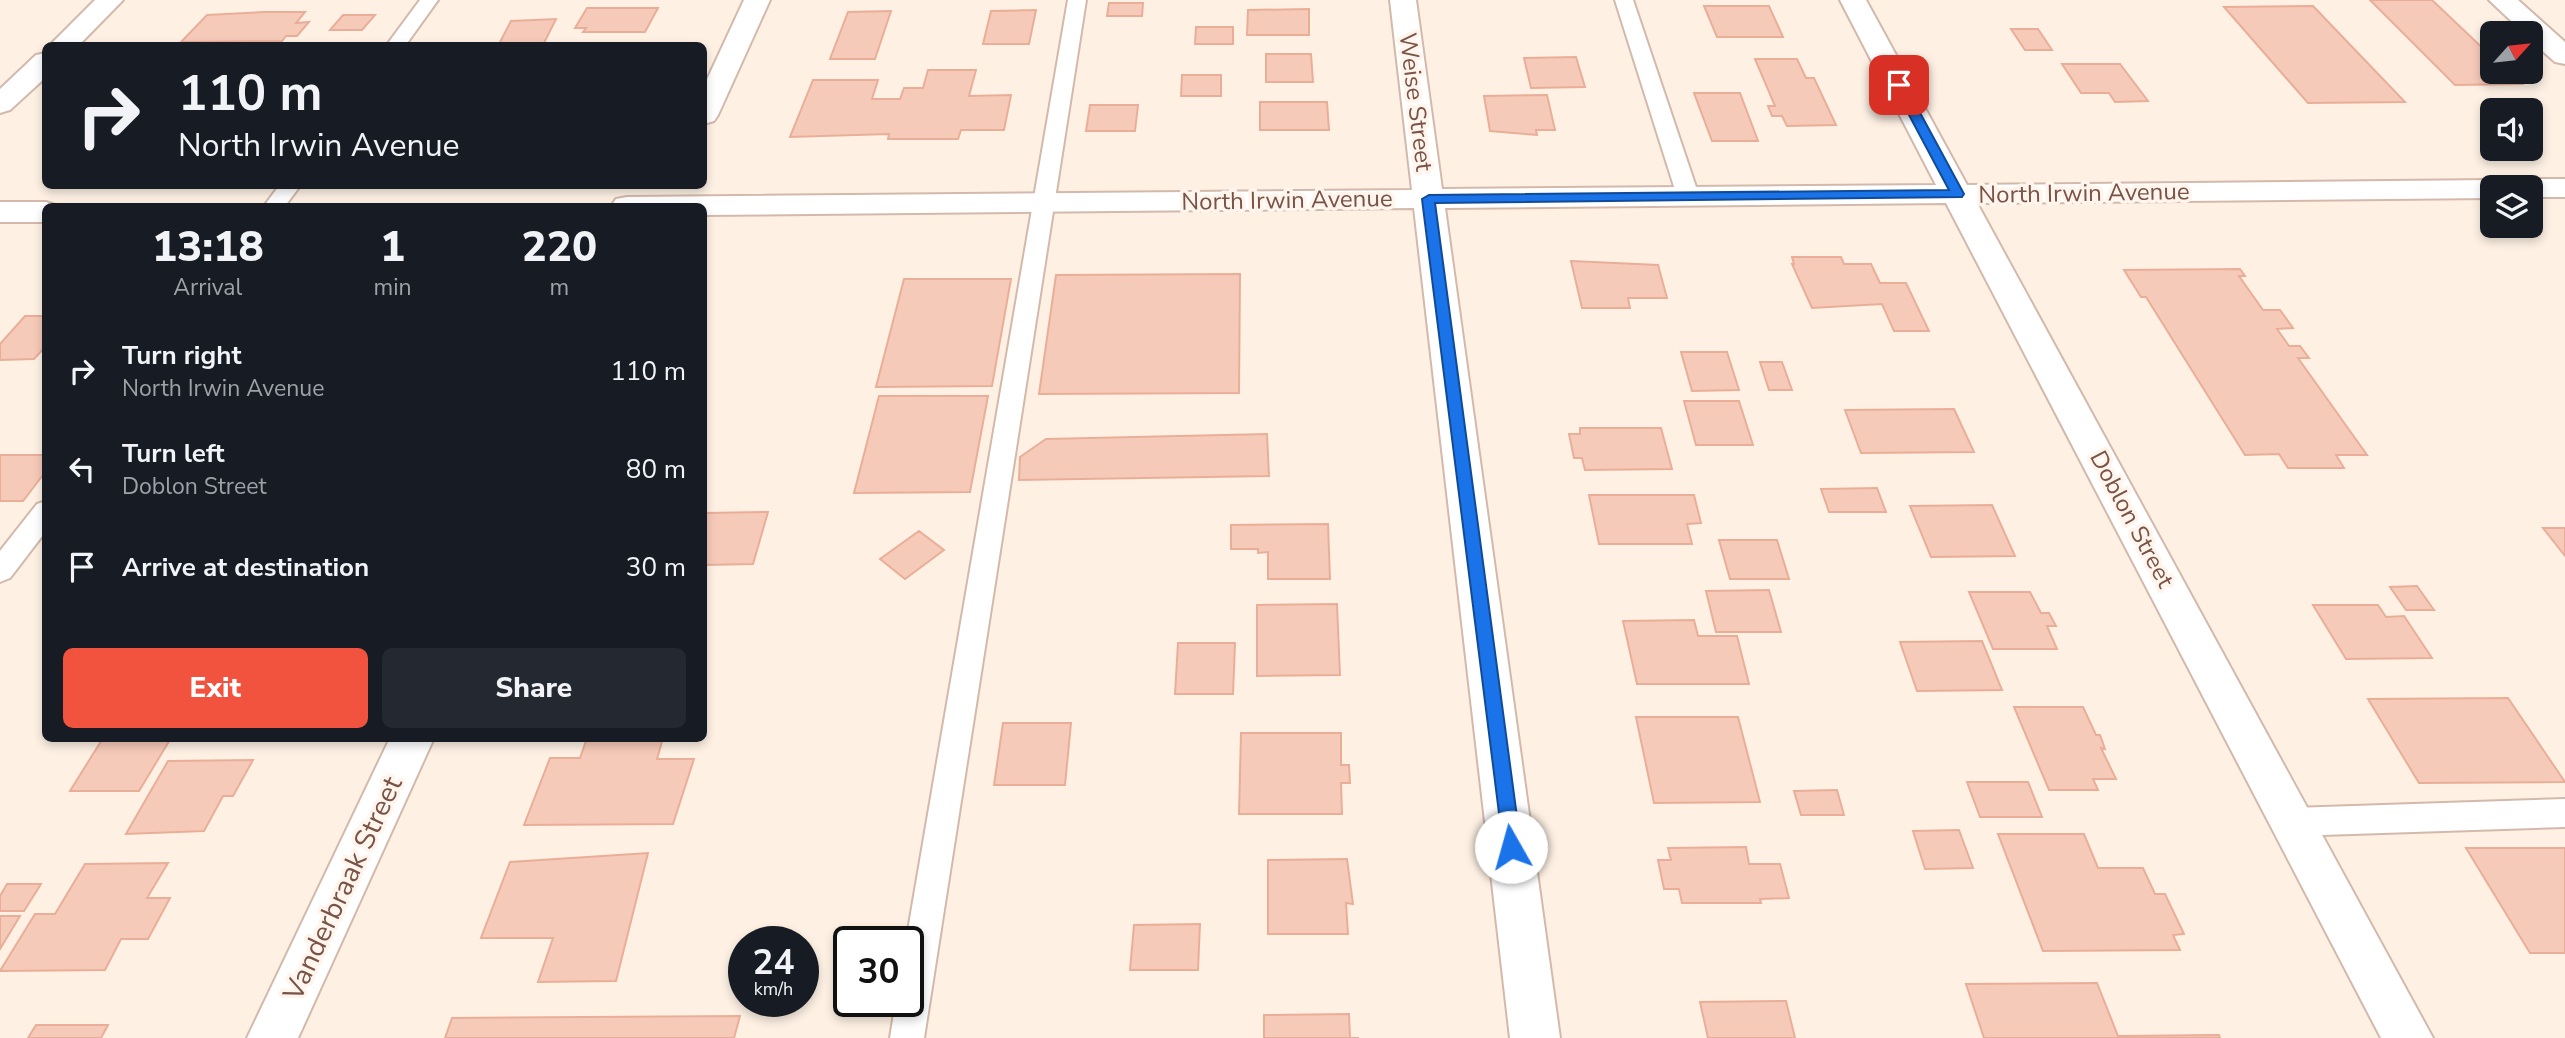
<!DOCTYPE html>
<html lang="en">
<head>
<meta charset="utf-8">
<style>
	:root { --surface:#171b24; --page:#242831; --text:#f1f3f6; --muted:#9ea1a6; --accent:#f2533f }
	body { margin:0; font-family:"Nunito Sans",sans-serif; background:var(--page); color:var(--text); height:100vh; display:flex; flex-direction:column; font-size:26px; white-space:nowrap }
	* { box-sizing:border-box; margin:0 }
	p { font-size:23px; color:var(--muted) }
	.icon { flex:none; width:38px; height:38px; fill:none; stroke:currentColor; stroke-width:2; stroke-linecap:round; stroke-linejoin:round }
	.map { position:relative; flex:1; overflow:hidden }
	.panel { position:absolute; left:42px; top:203px; width:665px; height:539px; display:flex; flex-direction:column; background:var(--surface); border-radius:10px; box-shadow:0 4px 10px #0003 }
	.panel>* { flex:none }
	.banner { position:absolute; left:42px; top:42px; width:665px; height:147px; border-radius:10px; box-shadow:0 4px 10px #0003; background:#171b24; color:var(--text); overflow:hidden }
	.needle { width:46px; rotate:63deg }
	.buttons { position:absolute; left:2480px; top:21px; display:grid; gap:14px }
	.buttons a { display:grid; place-items:center; width:63px; height:63px; border-radius:10px; background:var(--surface); box-shadow:0 4px 10px #0003; font-size:35px }
	.speed { position:absolute; left:728px; top:926px; display:flex; gap:14px; font-size:35px; font-weight:700; text-align:center }
	.speed>* { display:grid; place-content:center; width:91px; height:91px; border-radius:50%; background:var(--surface); box-shadow:0 4px 10px #0003; line-height:1 }
	.speed small { font-size:18px; font-weight:400 }
	.speed .limit { border:4px solid #111; border-radius:10px; background:#fff; color:#111 }
	.pin { position:absolute; display:grid; place-items:center; width:60px; height:60px; color:#fff; margin:-30px; border-radius:14px; box-shadow:0 4px 10px #0006 }
	.me { position:absolute; width:77px; margin:-38px; rotate:353deg; stroke-linejoin:round; filter:drop-shadow(0 0 5px #0008) }
	.turn { display:flex; align-items:center; gap:24px; height:147px; padding:0 21px; font-size:32px }
	.turn .icon { width:91px; height:91px; stroke-width:2.5 }
	.turn b { display:block; font-size:49px; line-height:60px }
	.eta { display:flex; justify-content:space-evenly; align-items:center; height:119px; text-align:center }
	.eta b { font-size:42px; font-weight:800; line-height:49px }
	.action { display:flex; gap:14px; margin-top:auto; padding:14px 21px }
	.action a { flex:1; height:80px; border-radius:10px; background:var(--accent); color:#fff; font-size:28px; font-weight:800; line-height:80px; text-align:center }
	.action a+a { background:var(--page); color:var(--text) }
	ul { padding:0; list-style:none }
	li { display:flex; align-items:center; gap:21px; height:98px; padding:0 21px }
	li div { flex:1 }
	li b { display:block; font-size:26px }
	li em { font-style:normal }
	.map>svg:first-child { display:block }
</style>
</head>
<body>
<div class="map">
<svg width="2565" height="1038" viewBox="0 0 2565 1038">
	<rect width="100%" height="100%" fill="#fef1e4"/>
	<path fill="#f6cab9" stroke="#eaae98" stroke-width="2" d="M 2370,0 L 2432,0 L 2492,57 L 2492,72 L 2508,72 L 2522,84 L 2455,85 Z
		M 1109,3 L 1143,3 L 1142,16 L 1107,16 Z
		M 1704,6 L 1769,6 L 1783,37 L 1717,37 Z
		M 2313,6 L 2405,102 L 2308,103 L 2224,7 Z
		M 587,8 L 658,8 L 645,32 L 583,32 L 586,28 L 575,28 Z
		M 1309,9 L 1309,35 L 1247,35 L 1248,10 Z
		M 1036,10 L 1029,44 L 983,44 L 991,11 Z
		M 891,11 L 875,59 L 830,59 L 848,12 Z
		M 264,12 L 305,12 L 296,23 L 309,22 L 297,36 L 286,36 L 282,41 L 181,42 L 207,15 Z
		M 343,15 L 375,15 L 362,30 L 330,30 Z
		M 556,19 L 544,43 L 498,46 L 511,21 Z
		M 1196,27 L 1233,27 L 1233,44 L 1195,44 Z
		M 2011,29 L 2038,29 L 2052,50 L 2025,50 Z
		M 1266,54 L 1311,54 L 1313,82 L 1266,82 Z
		M 1576,57 L 1585,87 L 1531,88 L 1524,58 Z
		M 1755,59 L 1797,59 L 1806,78 L 1814,78 L 1836,125 L 1787,126 L 1782,116 L 1772,116 L 1768,106 L 1775,106 Z
		M 2062,64 L 2120,64 L 2148,101 L 2115,102 L 2109,93 L 2081,93 Z
		M 928,70 L 976,70 L 969,96 L 1011,95 L 1004,130 L 961,130 L 958,139 L 888,139 L 889,134 L 790,137 L 813,80 L 878,80 L 872,99 L 900,99 L 904,88 L 923,88 Z
		M 1182,75 L 1221,75 L 1221,96 L 1181,96 Z
		M 1694,93 L 1740,93 L 1758,141 L 1712,141 Z
		M 1547,95 L 1555,130 L 1536,130 L 1537,135 L 1490,131 L 1484,96 Z
		M 1260,102 L 1327,102 L 1329,130 L 1260,130 Z
		M 1090,105 L 1138,105 L 1135,131 L 1086,131 Z
		M 1792,257 L 1841,257 L 1844,264 L 1871,264 L 1880,283 L 1906,283 L 1929,331 L 1894,331 L 1882,304 L 1812,308 L 1792,264 L 1794,264 Z
		M 1571,261 L 1658,265 L 1667,298 L 1628,298 L 1630,308 L 1582,308 Z
		M 2240,269 L 2245,276 L 2239,276 L 2263,310 L 2280,310 L 2293,328 L 2277,329 L 2289,346 L 2300,346 L 2309,358 L 2298,358 L 2367,455 L 2336,455 L 2344,468 L 2288,468 L 2279,454 L 2245,455 L 2146,297 L 2141,297 L 2124,270 Z
		M 1240,274 L 1239,393 L 1039,394 L 1056,275 Z
		M 904,279 L 1011,279 L 992,386 L 876,387 Z
		M 25,316 L 46,316 L 46,346 L 34,359 L 0,360 L 0,344 Z
		M 1681,352 L 1727,352 L 1739,390 L 1692,391 Z
		M 1760,362 L 1782,362 L 1792,390 L 1769,390 Z
		M 879,396 L 988,396 L 970,492 L 854,493 Z
		M 1684,401 L 1739,401 L 1753,445 L 1696,445 Z
		M 1954,409 L 1974,452 L 1861,453 L 1845,410 Z
		M 1580,428 L 1661,428 L 1672,469 L 1585,470 L 1582,458 L 1574,458 L 1569,434 L 1580,434 Z
		M 1267,434 L 1269,476 L 1019,480 L 1020,457 L 1046,439 Z
		M 0,455 L 46,455 L 46,471 L 23,501 L 0,501 Z
		M 1877,488 L 1886,512 L 1829,512 L 1821,489 Z
		M 1589,495 L 1694,495 L 1701,523 L 1687,524 L 1692,544 L 1599,544 Z
		M 1992,505 L 2015,556 L 1931,557 L 1910,506 Z
		M 768,512 L 753,564 L 704,565 L 704,513 Z
		M 1328,524 L 1330,579 L 1268,579 L 1268,552 L 1258,553 L 1258,549 L 1231,549 L 1231,525 Z
		M 2543,528 L 2565,528 L 2565,556 Z
		M 919,531 L 944,550 L 905,579 L 880,559 Z
		M 1719,540 L 1777,540 L 1789,579 L 1730,579 Z
		M 2417,586 L 2434,610 L 2406,610 L 2390,587 Z
		M 1769,590 L 1781,632 L 1716,632 L 1706,591 Z
		M 1969,592 L 2030,592 L 2041,613 L 2049,613 L 2056,626 L 2047,626 L 2057,649 L 1993,649 Z
		M 1337,604 L 1340,675 L 1257,676 L 1257,605 Z
		M 2313,605 L 2378,605 L 2386,617 L 2404,616 L 2432,658 L 2346,659 Z
		M 1694,620 L 1698,636 L 1737,636 L 1749,684 L 1637,684 L 1623,621 Z
		M 1982,641 L 2002,690 L 1917,691 L 1900,642 Z
		M 1178,643 L 1235,643 L 1233,694 L 1175,694 Z
		M 2508,698 L 2565,782 L 2419,783 L 2368,699 Z
		M 2014,707 L 2083,707 L 2096,735 L 2100,735 L 2105,749 L 2101,748 L 2116,779 L 2093,779 L 2098,790 L 2049,790 Z
		M 1636,717 L 1738,717 L 1760,802 L 1654,803 Z
		M 1003,723 L 1071,723 L 1065,785 L 994,785 Z
		M 1241,733 L 1341,733 L 1341,765 L 1349,765 L 1350,783 L 1341,783 L 1342,814 L 1239,814 Z
		M 103,738 L 171,738 L 139,791 L 70,791 Z
		M 587,738 L 663,738 L 657,759 L 694,759 L 673,824 L 524,825 L 550,758 L 580,758 Z
		M 253,760 L 233,796 L 223,796 L 204,831 L 126,834 L 168,761 Z
		M 1967,782 L 2028,782 L 2042,817 L 1980,817 Z
		M 1837,790 L 1844,815 L 1801,815 L 1794,791 Z
		M 1959,830 L 1973,868 L 1925,869 L 1913,831 Z
		M 1998,834 L 2084,834 L 2098,868 L 2143,868 L 2155,894 L 2165,894 L 2184,934 L 2173,935 L 2180,950 L 2043,951 Z
		M 1746,847 L 1749,864 L 1780,864 L 1789,898 L 1760,899 L 1761,903 L 1682,903 L 1679,889 L 1664,889 L 1658,860 L 1671,860 L 1668,848 Z
		M 2466,848 L 2565,848 L 2565,953 L 2530,953 Z
		M 648,853 L 616,981 L 538,982 L 553,938 L 481,938 L 510,862 Z
		M 1347,859 L 1353,904 L 1346,903 L 1348,934 L 1268,934 L 1268,860 Z
		M 168,863 L 147,898 L 170,898 L 148,939 L 121,939 L 105,970 L 0,971 L 35,914 L 55,914 L 85,864 Z
		M 7,884 L 41,884 L 24,911 L 0,911 L 0,896 Z
		M 0,916 L 20,916 L 0,949 Z
		M 1200,924 L 1198,970 L 1130,970 L 1134,925 Z
		M 2097,983 L 2118,1036 L 2219,1035 L 2220,1038 L 1984,1038 L 1966,984 Z
		M 1786,1001 L 1795,1038 L 1708,1038 L 1700,1002 Z
		M 1349,1014 L 1350,1038 L 1359,1038 L 1264,1038 L 1264,1015 Z
		M 740,1016 L 734,1038 L 445,1038 L 452,1018 Z
		M 36,1025 L 108,1025 L 101,1038 L 28,1038 Z"/>
	<g fill="none" stroke-linecap="round" stroke-linejoin="round">
		<defs>
			<path id="lane" d="M 420,0 L 438,0 L 405,46 L 386,46 Z
				M 1068,0 L 1086,0 L 924,1038 L 890,1038 L 896,1001 L 908,1001 L 906,942 Z
				M 1615,0 L 1633,0 L 1699,196 L 1695,200 L 1681,200 L 1677,196 Z
				M 279,186 L 300,186 L 285,206 L 264,206 Z
				M 46,501 L 46,531 L 10,578 L 0,582 L 0,551 L 37,504 Z
				M 2565,799 L 2565,827 L 2292,836 L 2281,832 L 2276,822 L 2281,812 L 2292,808 Z"/>
			<path id="street" d="M 95,0 L 123,0 L 78,46 L 49,46 Z
				M 744,0 L 770,0 L 718,115 L 714,121 L 704,124 L 704,86 Z
				M 1390,0 L 1416,0 L 1442,189 L 1936,185 L 1840,0 L 1866,0 L 1967,185 L 2492,180 L 2503,182 L 2506,187 L 2492,187 L 2492,198 L 1977,203 L 2433,1038 L 2381,1038 L 1946,203 L 1445,208 L 1560,1038 L 1510,1038 L 1414,208 L 704,215 L 704,206 L 611,206 L 616,199 L 627,197 L 1412,190 Z
				M 2489,0 L 2518,0 L 2565,42 L 2565,64 L 2555,62 L 2530,40 L 2530,33 L 2524,33 Z
				M 46,53 L 46,77 L 10,110 L 0,113 L 0,89 L 36,55 Z
				M 2530,179 L 2565,179 L 2565,197 L 2530,197 L 2530,187 L 2515,187 L 2519,182 Z
				M 0,202 L 46,202 L 58,206 L 46,206 L 46,222 L 0,222 Z
				M 390,738 L 434,738 L 298,1038 L 247,1038 Z"/>
		</defs>
		<use href="#lane" stroke="#d3b9ab" stroke-width="4"/>
		<use href="#street" stroke="#d3b9ab" stroke-width="4"/>
		<use href="#lane" fill="#fff" fill-rule="evenodd"/>
		<use href="#street" fill="#fff" fill-rule="evenodd"/>
	</g>
	<path fill="#1a73e8" stroke="#114b97" stroke-width="2" d="M 1899,82 L 1905,85 L 1964,194 L 1962,197 L 1435,203 L 1521,847 L 1518,853 L 1511,856 L 1504,853 L 1422,199 L 1429,195 L 1949,190 L 1893,85 Z"/>
	<g text-anchor="middle" stroke-width="7" stroke-linejoin="round" paint-order="stroke">
		<g font-size="24" fill="#795347" stroke="#fff5ec">
			<text transform="translate(1416 102) rotate(83)" y="8">Weise Street</text>
			<text transform="translate(2084 193) rotate(-1)" y="8">North Irwin Avenue</text>
			<text transform="translate(1287 200) rotate(-1)" y="8">North Irwin Avenue</text>
			<text transform="translate(2132 519) rotate(62)" y="8">Doblon Street</text>
		</g>
		<g font-size="28" fill="#795347" stroke="#fff5ec">
			<text transform="translate(342 888) rotate(-65)" y="10">Vanderbraak Street</text>
		</g>
	</g>
</svg>
<div class="buttons">
<a><svg class="needle" viewBox="-14 -14 28 28"><path d="M0-13l5 13h-10z" fill="#e53935"/><path d="M0 13l5-13h-10z" fill="#9ea1a6"/></svg></a>
<a><svg class="icon" aria-label="sound" viewBox="0 0 24 24"><path d="M4 9h4l5-4v14l-5-4H4zM17 9q2 3 0 6"/></svg></a>
<a><svg class="icon" aria-label="layers" viewBox="0 0 24 24"><path d="M12 4l9 5-9 5-9-5zM3 14l9 5 9-5"/></svg></a>
</div>
<div class="speed"><div>24<small>km/h</small></div><div class="limit">30</div></div>
<div class="pin" style="left:1899px;top:85px;background:#d93025"><svg class="icon" aria-label="arrive" viewBox="0 0 24 24"><path d="M6 21V4h12l-3 4 3 4H6"/></svg></div>
<svg class="me" style="left:1511px;top:847px" viewBox="-20 -20 40 40"><circle r="19" fill="#fff"/><path d="M0-13L10 11 0 6-10 11z" fill="#1a73e8"/></svg>
<div class="banner">
<div class="turn"><svg class="icon" aria-label="right" viewBox="0 0 24 24"><path d="M7 20v-9h11M14 6l5 5-5 5"/></svg><div><b>110 m</b>North Irwin Avenue</div></div>
</div>
<section class="panel">
<div class="eta">
<div><b>13:18</b><p>Arrival</p></div>
<div><b>1</b><p>min</p></div>
<div><b>220</b><p>m</p></div>
</div>
<ul>
<li><svg class="icon" aria-label="right" viewBox="0 0 24 24"><path d="M7 20v-9h11M14 6l5 5-5 5"/></svg><div><b>Turn right</b><p>North Irwin Avenue</p></div><em>110 m</em></li>
<li><svg class="icon" aria-label="left" viewBox="0 0 24 24"><path d="M17 20v-9H6M10 6l-5 5 5 5"/></svg><div><b>Turn left</b><p>Doblon Street</p></div><em>80 m</em></li>
<li><svg class="icon" aria-label="arrive" viewBox="0 0 24 24"><path d="M6 21V4h12l-3 4 3 4H6"/></svg><div><b>Arrive at destination</b></div><em>30 m</em></li>
</ul>
<div class="action"><a>Exit</a><a>Share</a></div>
</section>
</div>
</body>
</html>
